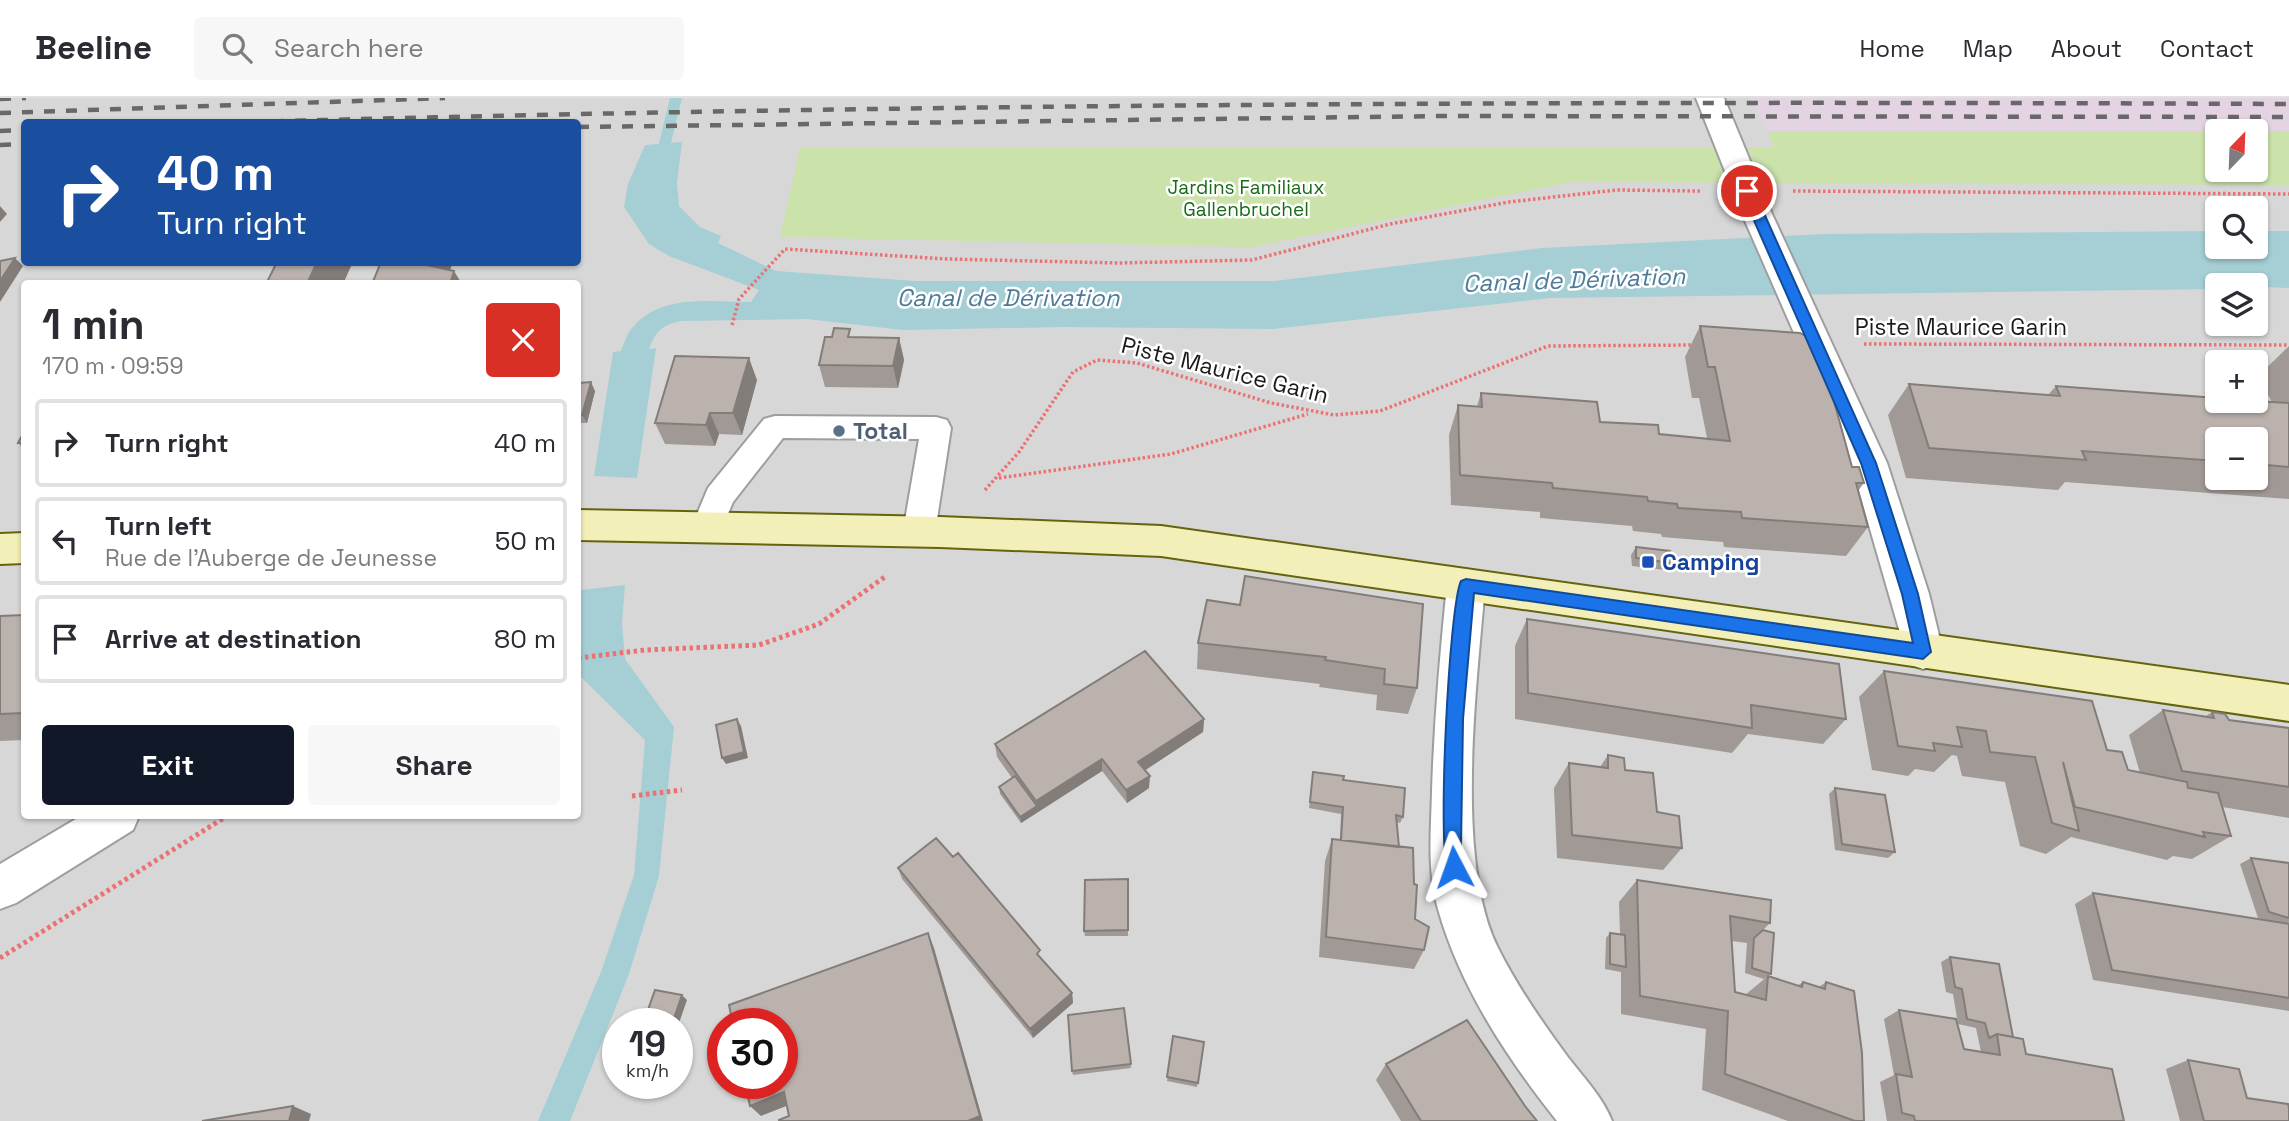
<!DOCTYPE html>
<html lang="en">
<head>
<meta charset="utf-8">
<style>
	:root { --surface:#fff; --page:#f7f7f7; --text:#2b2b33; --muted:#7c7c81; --line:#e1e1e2; --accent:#111827 }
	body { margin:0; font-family:"Space Grotesk",sans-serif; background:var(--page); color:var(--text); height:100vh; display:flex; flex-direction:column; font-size:26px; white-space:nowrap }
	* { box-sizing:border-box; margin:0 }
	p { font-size:23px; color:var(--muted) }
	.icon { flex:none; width:38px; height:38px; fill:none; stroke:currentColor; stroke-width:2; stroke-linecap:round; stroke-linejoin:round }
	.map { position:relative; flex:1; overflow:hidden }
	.details { position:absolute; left:21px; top:182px; width:560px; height:539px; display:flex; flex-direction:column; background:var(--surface); border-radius:7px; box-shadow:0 2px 5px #0004 }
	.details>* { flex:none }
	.hud { position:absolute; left:21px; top:21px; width:560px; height:147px; border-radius:7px; box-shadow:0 2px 5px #0004; background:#1a4fa0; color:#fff; overflow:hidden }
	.needle { width:46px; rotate:23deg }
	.controls { position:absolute; left:2205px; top:21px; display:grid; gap:14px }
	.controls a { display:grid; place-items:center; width:63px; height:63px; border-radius:7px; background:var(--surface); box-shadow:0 2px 5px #0004; font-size:35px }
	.speed { position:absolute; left:602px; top:910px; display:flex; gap:14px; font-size:35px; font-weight:700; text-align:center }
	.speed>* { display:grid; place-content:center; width:91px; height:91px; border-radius:50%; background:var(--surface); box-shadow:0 2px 5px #0004; line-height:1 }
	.speed small { font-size:18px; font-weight:400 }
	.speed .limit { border:10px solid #d22; background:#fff; color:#111 }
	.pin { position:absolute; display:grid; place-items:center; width:60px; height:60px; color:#fff; margin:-30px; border:4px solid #fff; border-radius:50%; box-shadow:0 2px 7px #0007 }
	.me { position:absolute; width:77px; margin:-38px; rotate:356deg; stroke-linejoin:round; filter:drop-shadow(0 0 5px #0008) }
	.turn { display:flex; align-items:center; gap:24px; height:147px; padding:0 21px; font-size:32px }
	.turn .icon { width:91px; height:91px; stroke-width:2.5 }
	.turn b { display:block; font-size:49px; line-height:60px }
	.round { display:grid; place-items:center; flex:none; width:74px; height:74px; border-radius:7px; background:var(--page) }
	.summary { display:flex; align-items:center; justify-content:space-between; height:119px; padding:0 21px }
	h1 { font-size:42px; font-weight:700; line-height:52px }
	.button { display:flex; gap:14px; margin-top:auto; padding:14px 21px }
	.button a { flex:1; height:80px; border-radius:7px; background:var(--accent); color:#fff; font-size:28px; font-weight:700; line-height:80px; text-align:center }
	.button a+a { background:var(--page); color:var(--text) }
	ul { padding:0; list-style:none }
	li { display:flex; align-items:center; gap:21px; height:88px; margin:0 14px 10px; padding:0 7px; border:4px solid var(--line); border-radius:7px }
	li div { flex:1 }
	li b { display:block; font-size:26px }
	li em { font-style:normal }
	header { display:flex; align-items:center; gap:42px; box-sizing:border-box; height:98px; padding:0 35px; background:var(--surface); border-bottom:2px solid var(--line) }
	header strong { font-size:33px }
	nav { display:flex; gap:38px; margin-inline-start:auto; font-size:24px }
	.search { width:490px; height:63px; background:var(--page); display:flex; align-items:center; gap:18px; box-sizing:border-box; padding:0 24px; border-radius:7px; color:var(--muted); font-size:26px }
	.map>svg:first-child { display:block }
</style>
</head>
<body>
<header>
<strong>Beeline</strong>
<div class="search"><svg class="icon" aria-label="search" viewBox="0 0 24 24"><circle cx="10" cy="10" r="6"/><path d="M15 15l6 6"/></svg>Search here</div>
<nav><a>Home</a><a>Map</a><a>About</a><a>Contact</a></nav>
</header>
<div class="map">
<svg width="2289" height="1023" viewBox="0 0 2289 1023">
	<rect width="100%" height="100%" fill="#ebe7e1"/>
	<path fill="#d8d7d7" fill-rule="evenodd" d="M 0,0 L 2289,0 L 2289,1023 L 0,1023 ZM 24,24 L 578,24 L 578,164 L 24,164 ZM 2217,33 L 2256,33 L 2256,72 L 2217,72 ZM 2217,110 L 2256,110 L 2256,149 L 2217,149 ZM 24,186 L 578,186 L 578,718 L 24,718 ZM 2217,187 L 2256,187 L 2256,226 L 2217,226 ZM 2217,264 L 2256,264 L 2256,303 L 2217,303 ZM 2217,341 L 2256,341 L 2256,380 L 2217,380 ZM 618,926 L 677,926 L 677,985 L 618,985 ZM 723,926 L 782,926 L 782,985 L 723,985 Z"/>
	<path fill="#e4d3e2" d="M 1750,0 L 2289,0 L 2289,33 L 1768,33 Z"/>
	<path fill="#cbe2aa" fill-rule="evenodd" d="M 1768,33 L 2289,33 L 2289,87 L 1571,84 L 1251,149 L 780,139 L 800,50 L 1774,50 ZM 2217,33 L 2256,33 L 2256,72 L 2217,72 Z"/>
	<path fill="#a5cfd5" d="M 682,44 L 677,85 L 679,108 L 700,129 L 721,138 L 718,145 L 776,173 L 915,183 L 1275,183 L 1542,150 L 1824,136 L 2217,133 L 2217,149 L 2256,149 L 2256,133 L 2289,133 L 2289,190 L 2217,187 L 2217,191 L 1550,200 L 1273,231 L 1064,229 L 903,232 L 807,221 L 681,223 C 662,227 656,233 649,251 L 656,250 L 637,380 L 594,378 L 613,254 L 621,253 C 624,246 627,235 633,229 C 661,195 712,204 751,204 L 759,192 L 669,158 L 649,146 L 624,109 L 628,86 L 645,47 Z
		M 625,487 L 622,525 L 625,561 L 674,629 L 659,778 L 629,876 L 570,1023 L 538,1023 L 601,874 L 634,777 L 645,642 L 581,579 L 581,492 Z"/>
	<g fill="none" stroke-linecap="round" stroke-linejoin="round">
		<path fill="#a5cfd5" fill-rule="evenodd" d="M 670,0 L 682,0 L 666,65 L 660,69 L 654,65 Z"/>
		<defs>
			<path id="service" d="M 775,318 L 936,319 L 947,322 L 951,330 L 935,434 L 930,443 L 919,447 L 908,443 L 903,434 L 919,341 L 783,340 L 733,404 L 719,437 L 708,441 L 697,437 L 692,428 L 708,390 L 764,321 Z"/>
			<path id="minor" d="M 1696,0 L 1724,0 L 1772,116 L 1887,365 L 1929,496 L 1943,554 L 1937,566 L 1923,571 L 1909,566 L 1851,365 L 1742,116 Z
				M 1466,471 L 1479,476 L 1485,487 C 1477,586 1454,762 1498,850 C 1517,888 1542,924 1567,958 C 1583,979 1602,998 1612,1023 L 1557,1023 C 1507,960 1460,889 1438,811 C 1427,773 1431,733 1432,694 C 1434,625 1440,556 1447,487 L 1453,476 Z
				M 81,718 L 139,718 L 133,732 L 16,805 L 0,811 L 0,766 Z"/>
			<path id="secondary" d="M 578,412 L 940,419 L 1161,428 L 2289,587 L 2289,623 L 1161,458 L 940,449 L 578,442 Z
				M 24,435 L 24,465 L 0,466 L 0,436 Z"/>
		</defs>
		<use href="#service" stroke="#9e9e9e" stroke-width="4"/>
		<use href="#minor" stroke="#9e9e9e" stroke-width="4"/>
		<use href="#secondary" stroke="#64640e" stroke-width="4"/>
		<path stroke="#eb7172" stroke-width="3.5" stroke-dasharray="2.5 2.5" stroke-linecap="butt" d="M 1793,93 L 2289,96
			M 732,227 L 739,201 L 785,151 L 947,161 L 1119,165 L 1252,162 L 1390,126 L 1509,104 L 1616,92 L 1700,93
			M 1864,246 L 2289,247
			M 999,380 L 1171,356 L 1308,316
			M 985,392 L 1019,354 L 1073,274 L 1097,262 L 1137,265 L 1271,305 L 1334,317 L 1380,313 L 1548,248 L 1694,247"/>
		<path stroke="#eb7172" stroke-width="5" stroke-dasharray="3.5 3.5" stroke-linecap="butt" d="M 578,560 L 645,552 L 759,547 L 819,526 L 886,478
			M 632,698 L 682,692
			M 0,860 L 227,718"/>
		<use href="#service" fill="#fff" fill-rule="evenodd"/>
		<use href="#minor" fill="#fff" fill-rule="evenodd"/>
		<use href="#secondary" fill="#f2efb8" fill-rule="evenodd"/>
		<path stroke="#686868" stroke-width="4.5" stroke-dasharray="11 11" stroke-linecap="butt" d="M 0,1 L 26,0
			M 0,15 L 445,0
			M 251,24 C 930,5 1609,3 2289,6
			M 578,29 L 1444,18 L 2289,19
			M 0,33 L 24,32
			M 0,47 L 24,46"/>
	</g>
	<path fill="#a19996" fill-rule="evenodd" d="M 1700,228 L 1852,369 L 1864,385 L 1858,393 L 1868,429 L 1846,458 L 1724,449 L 1723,444 L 1662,439 L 1661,436 L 1633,433 L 1632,428 L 1540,420 L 1540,414 L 1451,407 L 1449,337 L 1458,307 L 1477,308 L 1481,295 L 1600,324 L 1659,336 L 1707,340 L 1699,300 L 1692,300 L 1685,259 Z
		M 852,239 L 899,240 L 904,262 L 898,290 L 825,289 L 819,267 Z
		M 2289,248 L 2289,401 L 2065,384 L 2058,392 L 1906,380 L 1888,317 L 1909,286 L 2048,297 L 2056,288 L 2272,304 L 2258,278 ZM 2217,341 L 2256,341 L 2256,380 L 2217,380 Z
		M 757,282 L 742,337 L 719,336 L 715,348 L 665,346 L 655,325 Z
		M 578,285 L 595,293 L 587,325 L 578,325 Z
		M 24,334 L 24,351 L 18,345 Z
		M 1636,449 L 1671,465 L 1666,472 L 1632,468 L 1631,457 Z
		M 1245,478 L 1417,590 L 1408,616 L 1376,612 L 1377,597 L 1319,589 L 1320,586 L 1197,571 L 1198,545 L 1240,507 Z
		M 24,517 L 24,642 L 0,643 L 0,518 Z
		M 1527,521 L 1846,621 L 1823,646 L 1748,636 L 1732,655 L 1515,621 L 1515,548 Z
		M 1884,573 L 2107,652 L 2128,672 L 2140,675 L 2129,637 L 2163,612 L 2206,618 L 2212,614 L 2229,622 L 2289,630 L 2289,720 L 2222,709 L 2231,738 L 2192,761 L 2173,758 L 2167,762 L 2071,739 L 2046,756 L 2020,748 L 2005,684 L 1962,678 L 1957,658 L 1952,657 L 1934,674 L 1915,671 L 1908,678 L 1872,672 L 1859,599 Z
		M 1204,621 L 1203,634 L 1145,672 L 1149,690 L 1127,705 L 1102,673 L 1021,725 L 1000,696 L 999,689 L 1012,680 L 997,659 L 995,646 Z
		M 1608,657 L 1625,672 L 1657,714 L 1682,750 L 1663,772 L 1557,760 L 1554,690 L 1569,665 L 1600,669 Z
		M 1313,674 L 1343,682 L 1403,719 L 1400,725 L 1397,724 L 1399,749 L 1414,786 L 1415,821 L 1424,852 L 1414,871 L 1319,859 L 1325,763 L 1332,741 L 1340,742 L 1341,716 L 1309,710 Z
		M 1835,690 L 1895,754 L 1888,760 L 1835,752 L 1829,696 Z
		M 2251,760 L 2289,765 L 2289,913 L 2093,882 L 2075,806 L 2093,795 L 2266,822 L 2258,820 L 2240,766 Z
		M 898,770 L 1042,862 L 1072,895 L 1073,905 L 1033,940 L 902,781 Z
		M 1128,781 L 1128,838 L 1085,838 L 1084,833 Z
		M 1637,782 L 1770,825 L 1763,832 L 1771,876 L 1768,878 L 1797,888 L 1803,884 L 1819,889 L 1826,884 L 1864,1023 L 1788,1023 L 1702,992 L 1706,931 L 1621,916 L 1621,874 L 1605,871 L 1606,840 L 1610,835 L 1620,836 L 1619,804 ZM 1732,843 L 1747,845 L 1745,875 L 1764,881 L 1768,878 L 1745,897 L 1735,894 Z
		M 1950,859 L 2026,956 L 2124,1023 L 1887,1023 L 1880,984 L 1894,977 L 1884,921 L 1899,912 L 1964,951 L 1981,954 L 1976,930 L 1958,926 L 1953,896 L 1946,894 L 1941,864 Z
		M 1124,910 L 1131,970 L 1073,977 L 1072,973 Z
		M 1173,938 L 1204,944 L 1197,989 L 1167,983 Z
		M 2188,962 L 2247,1000 L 2289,1023 L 2180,1023 L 2166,971 Z
		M 1386,966 L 1525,1008 L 1537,1023 L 1401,1023 L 1376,982 Z"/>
	<path fill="#837d7a" d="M 0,108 L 7,116 L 0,124 Z
		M 15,160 L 23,168 L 0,204 L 0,183 Z
		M 317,164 L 353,164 L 343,186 L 307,186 Z
		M 422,164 L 453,164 L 445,186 L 422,166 Z
		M 454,173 L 462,186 L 450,186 Z
		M 899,240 L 904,262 L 898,290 L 893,268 Z
		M 749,260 L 757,282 L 742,337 L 733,315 Z
		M 591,284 L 595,293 L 587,325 L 582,317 Z
		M 710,315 L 719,336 L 715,348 L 706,327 Z
		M 737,621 L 741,628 L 748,660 L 726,666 L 722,660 Z
		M 1204,621 L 1203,634 L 1138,677 L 1138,664 Z
		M 1102,661 L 1102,673 L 1021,725 L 1020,719 L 1037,708 L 1036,703 Z
		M 1150,678 L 1149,690 L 1127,705 L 1126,692 Z
		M 928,835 L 934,850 L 983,1023 L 968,1023 Z
		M 1072,895 L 1073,905 L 1033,940 L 1030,931 Z
		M 682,897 L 687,902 L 677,931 L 677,926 L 672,926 Z
		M 784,994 L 794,1005 L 761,1018 L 750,1008 Z
		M 293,1008 L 311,1016 L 309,1023 L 289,1023 Z"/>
	<path fill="#bbb2ae" stroke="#837d7a" stroke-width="2" d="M 15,160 L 0,183 L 0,163 Z
		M 277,164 L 317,164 L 307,186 L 266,186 Z
		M 381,164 L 422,164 L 422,166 L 454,173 L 450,186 L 372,186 Z
		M 1700,228 L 1800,235 L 1818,245 L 1852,369 L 1859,369 L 1864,385 L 1856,385 L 1868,429 L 1742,420 L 1741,414 L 1678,410 L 1677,406 L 1648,403 L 1647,399 L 1553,390 L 1552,385 L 1460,377 L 1458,307 L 1482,309 L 1481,295 L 1597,304 L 1600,324 L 1658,327 L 1659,336 L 1730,343 L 1715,269 L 1708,269 Z
		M 834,230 L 850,231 L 848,239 L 899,240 L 893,268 L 819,267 L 825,239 L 832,239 Z
		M 675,258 L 749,260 L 733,315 L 710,315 L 706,327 L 655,325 Z
		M 591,284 L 582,317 L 578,317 L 578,285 Z
		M 1909,286 L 2060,298 L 2056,288 L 2217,300 L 2217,303 L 2256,303 L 2289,305 L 2289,369 L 2256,366 L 2256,341 L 2217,341 L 2217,363 L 2082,353 L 2086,362 L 1929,350 Z
		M 24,334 L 24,345 L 18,345 Z
		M 1636,449 L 1670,453 L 1671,465 L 1636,460 Z
		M 1245,478 L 1423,506 L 1417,590 L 1384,586 L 1385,571 L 1325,562 L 1326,559 L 1198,545 L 1207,502 L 1240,507 Z
		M 24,517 L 24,615 L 0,616 L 0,518 Z
		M 1527,521 L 1839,566 L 1846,621 L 1751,607 L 1752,630 L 1528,595 Z
		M 1145,553 L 1204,621 L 1138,664 L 1150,678 L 1126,692 L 1102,661 L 1036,703 L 995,646 Z
		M 1884,573 L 2092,603 L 2107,652 L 2122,654 L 2128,672 L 2187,684 L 2188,690 L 2218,695 L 2231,738 L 2203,734 L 2205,739 L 2075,709 L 2063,664 L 2079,733 L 2052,725 L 2035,659 L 1990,654 L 1986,633 L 1957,629 L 1962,649 L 1933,645 L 1935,653 L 1898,648 Z
		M 2163,612 L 2214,620 L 2212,614 L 2225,616 L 2229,622 L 2289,630 L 2289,689 L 2182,673 Z
		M 737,621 L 744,654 L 722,660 L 716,627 Z
		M 1608,657 L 1624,660 L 1625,672 L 1653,675 L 1657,714 L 1679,718 L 1682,750 L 1572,737 L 1569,665 L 1608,670 Z
		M 1313,674 L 1344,678 L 1343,682 L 1405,690 L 1403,719 L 1396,717 L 1399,749 L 1341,742 L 1343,709 L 1310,704 Z
		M 1015,678 L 1037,708 L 1020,719 L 999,689 Z
		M 1835,690 L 1885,697 L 1895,754 L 1842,746 Z
		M 936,740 L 953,759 L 958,755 L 1040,852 L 1037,856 L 1072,895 L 1030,931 L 898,770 Z
		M 1332,741 L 1413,750 L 1414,786 L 1417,787 L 1415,821 L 1429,829 L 1424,852 L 1326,839 Z
		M 2251,760 L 2289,765 L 2289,820 L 2269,814 Z
		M 1128,781 L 1128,832 L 1084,833 L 1085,782 Z
		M 1637,782 L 1771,802 L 1770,825 L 1730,818 L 1735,894 L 1766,902 L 1768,878 L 1802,889 L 1803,884 L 1825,891 L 1826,884 L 1854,893 L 1862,955 L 1864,1023 L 1855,1023 L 1725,976 L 1728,913 L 1640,898 Z
		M 2093,795 L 2289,826 L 2289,900 L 2112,872 Z
		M 1763,832 L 1774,835 L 1771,876 L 1752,870 L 1754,840 Z
		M 928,835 L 980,1018 L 968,1023 L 779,1023 L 779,1022 L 789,1018 L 784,994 L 750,1008 L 745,985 L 782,985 L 782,926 L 733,926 L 729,907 Z
		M 1610,835 L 1625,837 L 1626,869 L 1610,866 Z
		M 1950,859 L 1999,866 L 2013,939 L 1997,936 L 1989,940 L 1985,925 L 1967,921 L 1962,891 L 1955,889 Z
		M 655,892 L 682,897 L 672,926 L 643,926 Z
		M 1124,910 L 1131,966 L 1072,973 L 1068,917 Z
		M 1899,912 L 1956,921 L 1964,951 L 2000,957 L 1997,936 L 2023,941 L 2026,956 L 2112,971 L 2124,1023 L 1915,1023 L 1914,1018 L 1902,1015 L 1896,976 L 1912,979 Z
		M 1467,922 L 1525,1008 L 1537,1023 L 1421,1023 L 1386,966 Z
		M 1173,938 L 1204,944 L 1198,985 L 1167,979 Z
		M 2188,962 L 2239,971 L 2247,1000 L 2288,1006 L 2289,1010 L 2289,1023 L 2204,1023 Z
		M 293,1008 L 289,1023 L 202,1023 Z"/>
	<path fill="#1a73e8" stroke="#114b97" stroke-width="2" d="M 1747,89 L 1754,93 L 1876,365 L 1918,496 L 1931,554 L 1923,561 L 1474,495 L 1463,621 L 1461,749 L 1463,769 L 1461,775 L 1454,778 L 1448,775 C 1437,750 1449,508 1461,483 L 1466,481 L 1913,545 L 1902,496 L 1861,365 L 1741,93 Z"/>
	<circle fill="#5c6f8a" stroke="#fff" stroke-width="2.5" cx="839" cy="333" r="7"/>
	<rect fill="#1a4fb4" stroke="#fff" stroke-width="2.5" x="1641" y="457" width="14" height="14" rx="3.5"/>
	<g text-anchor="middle" stroke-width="5" stroke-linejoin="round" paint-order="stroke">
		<g font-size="19" fill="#176c15" stroke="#fff">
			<text x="1246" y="96">Jardins Familiaux<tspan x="1246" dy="22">Gallenbruchel</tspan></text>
		</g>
		<g font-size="23" fill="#1a1a1a" stroke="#fff">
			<text x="1961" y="237">Piste Maurice Garin</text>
			<text transform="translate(1225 272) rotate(14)" y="8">Piste Maurice Garin</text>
		</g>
		<g font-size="23" font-weight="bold" fill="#4e5e75" stroke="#fff" text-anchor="start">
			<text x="853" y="341">Total</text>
		</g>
		<g font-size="23" font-weight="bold" fill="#164399" stroke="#fff" text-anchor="start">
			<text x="1662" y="472">Camping</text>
		</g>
		<g font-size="24" font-style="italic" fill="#4e7b99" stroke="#fff">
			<text transform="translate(1574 182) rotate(-2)" y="8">Canal de Dérivation</text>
			<text x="1008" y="208">Canal de Dérivation</text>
		</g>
	</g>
</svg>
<div class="controls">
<a><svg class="needle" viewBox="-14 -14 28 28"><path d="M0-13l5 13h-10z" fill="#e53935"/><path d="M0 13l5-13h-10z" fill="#7c7c81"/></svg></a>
<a><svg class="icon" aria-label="search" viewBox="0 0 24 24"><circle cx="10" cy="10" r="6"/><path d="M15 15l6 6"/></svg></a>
<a><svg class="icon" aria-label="layers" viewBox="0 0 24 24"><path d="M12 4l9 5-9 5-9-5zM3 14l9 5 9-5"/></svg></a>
<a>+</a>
<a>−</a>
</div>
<div class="speed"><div>19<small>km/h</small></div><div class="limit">30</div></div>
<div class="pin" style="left:1747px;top:93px;background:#d93025"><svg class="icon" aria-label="arrive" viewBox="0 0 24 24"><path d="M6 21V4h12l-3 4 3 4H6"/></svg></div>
<svg class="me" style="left:1454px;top:769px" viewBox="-20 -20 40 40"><path d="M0-17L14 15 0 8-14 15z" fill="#1a73e8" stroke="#fff" stroke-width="4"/></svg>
<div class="hud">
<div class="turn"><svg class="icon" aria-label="right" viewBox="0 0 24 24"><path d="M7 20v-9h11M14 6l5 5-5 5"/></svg><div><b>40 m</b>Turn right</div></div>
</div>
<section class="details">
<div class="summary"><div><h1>1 min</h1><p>170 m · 09:59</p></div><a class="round" style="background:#d93025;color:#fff"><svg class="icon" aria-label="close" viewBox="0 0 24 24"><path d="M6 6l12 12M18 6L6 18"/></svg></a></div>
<ul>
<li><svg class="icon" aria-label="right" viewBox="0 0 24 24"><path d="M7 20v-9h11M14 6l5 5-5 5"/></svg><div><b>Turn right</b></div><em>40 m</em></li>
<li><svg class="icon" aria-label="left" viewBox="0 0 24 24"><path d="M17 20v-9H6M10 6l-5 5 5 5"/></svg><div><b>Turn left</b><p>Rue de l'Auberge de Jeunesse</p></div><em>50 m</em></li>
<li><svg class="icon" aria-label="arrive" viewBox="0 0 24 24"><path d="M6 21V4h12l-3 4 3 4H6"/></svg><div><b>Arrive at destination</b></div><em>80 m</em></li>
</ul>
<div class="button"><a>Exit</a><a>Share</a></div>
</section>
</div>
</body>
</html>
